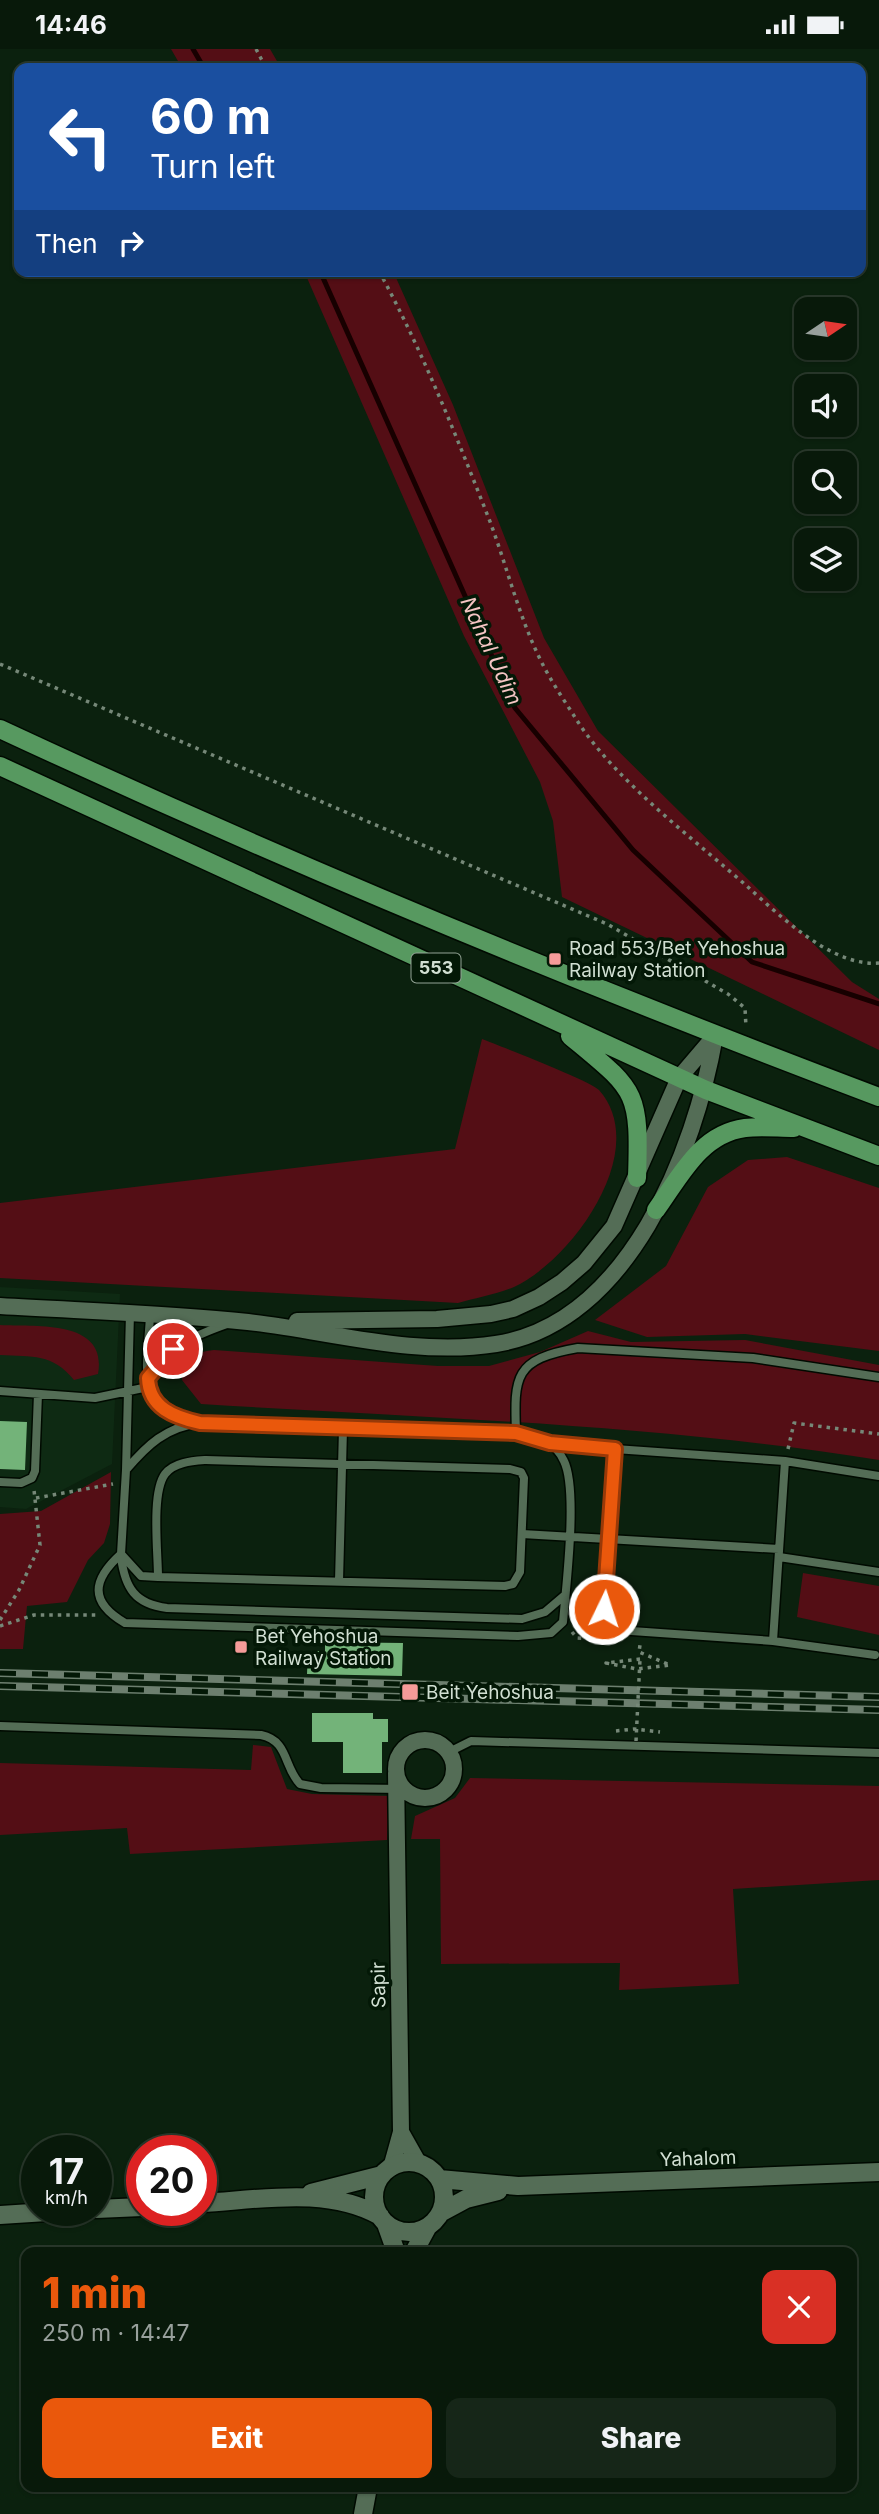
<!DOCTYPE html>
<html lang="en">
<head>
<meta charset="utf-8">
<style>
	:root { --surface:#08190a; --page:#162618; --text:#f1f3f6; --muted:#98a09c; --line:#29382b; --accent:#ea580c }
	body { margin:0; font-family:Inter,sans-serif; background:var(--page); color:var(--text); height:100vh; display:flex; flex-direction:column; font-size:26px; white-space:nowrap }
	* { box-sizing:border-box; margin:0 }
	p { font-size:23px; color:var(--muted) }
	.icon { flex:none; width:38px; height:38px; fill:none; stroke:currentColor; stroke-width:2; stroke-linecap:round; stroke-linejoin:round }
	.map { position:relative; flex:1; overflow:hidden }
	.panel { position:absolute; left:21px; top:2198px; width:836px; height:245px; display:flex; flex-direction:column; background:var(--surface); border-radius:14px; box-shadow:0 2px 5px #0004,0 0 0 2px var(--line) }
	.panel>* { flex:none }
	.guide { position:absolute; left:14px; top:14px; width:852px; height:214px; border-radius:14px; box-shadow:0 2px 5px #0004,0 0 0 2px var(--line); background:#1a4fa0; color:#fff; overflow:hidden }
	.needle { width:46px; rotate:77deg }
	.tools { position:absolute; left:794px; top:248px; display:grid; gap:14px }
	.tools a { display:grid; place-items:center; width:63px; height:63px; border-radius:14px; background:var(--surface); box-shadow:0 2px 5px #0004,0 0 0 2px var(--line); font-size:35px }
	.speed { position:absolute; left:21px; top:2086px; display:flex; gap:14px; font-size:35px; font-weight:700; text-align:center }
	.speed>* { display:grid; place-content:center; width:91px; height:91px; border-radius:50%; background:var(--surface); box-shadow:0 2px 5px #0004,0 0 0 2px var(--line); line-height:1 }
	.speed small { font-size:18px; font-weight:400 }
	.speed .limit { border:10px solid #d22; background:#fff; color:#111 }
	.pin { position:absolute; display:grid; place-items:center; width:60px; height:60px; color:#fff; margin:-30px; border:4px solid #fff; border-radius:50%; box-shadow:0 2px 7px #0007 }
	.me { position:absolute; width:77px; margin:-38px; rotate:4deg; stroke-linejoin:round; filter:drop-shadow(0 0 5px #0008) }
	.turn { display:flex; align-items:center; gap:24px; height:147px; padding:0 21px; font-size:32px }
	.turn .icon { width:91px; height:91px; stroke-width:2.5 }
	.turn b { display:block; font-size:49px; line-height:60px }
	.then { display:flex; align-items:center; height:66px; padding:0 21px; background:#0003; gap:14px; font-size:26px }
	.round { display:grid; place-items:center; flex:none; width:74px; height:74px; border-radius:14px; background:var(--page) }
	.head { display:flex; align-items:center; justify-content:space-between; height:119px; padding:0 21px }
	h1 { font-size:42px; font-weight:800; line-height:52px; color:var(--accent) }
	.primary-button { display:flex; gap:14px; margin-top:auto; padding:14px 21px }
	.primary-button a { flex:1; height:80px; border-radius:14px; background:var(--accent); color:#fff; font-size:28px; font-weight:800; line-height:80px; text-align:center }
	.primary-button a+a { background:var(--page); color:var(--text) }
	.status { display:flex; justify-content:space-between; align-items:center; height:49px; padding:0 35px; background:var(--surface); direction:ltr }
	.status svg { height:19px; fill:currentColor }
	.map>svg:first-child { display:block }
</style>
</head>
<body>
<div class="status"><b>14:46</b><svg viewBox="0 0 49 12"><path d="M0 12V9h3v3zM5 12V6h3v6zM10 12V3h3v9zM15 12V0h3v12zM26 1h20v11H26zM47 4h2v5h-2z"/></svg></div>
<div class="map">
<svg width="879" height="2465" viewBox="0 0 879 2465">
	<rect width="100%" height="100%" fill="#0b210e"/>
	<path fill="#0e2a13" d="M 0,1238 L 120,1245 L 112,1415 L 26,1460 L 0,1458 Z"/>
	<path fill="#540e15" d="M 171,0 L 270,0 L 281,19 L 182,19 Z
		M 304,222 L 393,222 L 453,356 L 544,589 L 598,682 L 852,933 L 879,950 L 879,1001 L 562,848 L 553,772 L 540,733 L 464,587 Z
		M 482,990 C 500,997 591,1032 599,1041 C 652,1101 572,1211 514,1238 C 497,1245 476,1249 458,1254 L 0,1229 L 0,1154 L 455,1100 Z
		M 787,1108 L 879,1139 L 879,1302 L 745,1285 L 647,1288 L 595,1271 L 666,1217 L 708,1138 L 748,1111 Z
		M 0,1276 C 36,1278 108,1270 98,1325 L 74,1331 C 52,1304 33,1308 0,1306 Z
		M 588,1282 L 631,1293 L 745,1291 L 879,1316 L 879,1411 C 655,1375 427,1369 201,1355 L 182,1331 C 184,1310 194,1303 214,1301 L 438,1317 L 489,1317 L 540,1303 Z
		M 111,1423 L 110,1475 L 104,1494 L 88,1511 L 67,1553 L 27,1557 L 23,1600 L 0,1600 L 0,1465 L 41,1462 Z
		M 803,1524 L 879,1537 L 879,1586 L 797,1568 Z
		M 253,1696 L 271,1698 L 287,1740 L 312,1745 L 389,1747 L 387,1791 L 130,1805 L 127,1779 L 0,1786 L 0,1714 L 251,1721 Z
		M 470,1729 L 879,1737 L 879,1831 L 733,1840 L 739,1935 L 619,1941 L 620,1914 L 441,1915 L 440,1790 L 411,1790 L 415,1767 L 455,1749 Z"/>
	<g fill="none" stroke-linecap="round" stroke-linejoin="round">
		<path stroke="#170000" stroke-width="5" d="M 193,0 L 204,19
			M 320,222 L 515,659 L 633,801 L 752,913 L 879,955"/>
	</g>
	<path fill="#73b379" d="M 0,1372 L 27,1373 L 25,1421 L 0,1420 Z
		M 325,1593 L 403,1594 L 402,1627 L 307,1625 L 308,1602 L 325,1602 Z
		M 312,1664 L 373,1664 L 373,1670 L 388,1670 L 388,1693 L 382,1693 L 382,1724 L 343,1724 L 343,1693 L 312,1693 Z"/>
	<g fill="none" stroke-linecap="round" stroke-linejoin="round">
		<defs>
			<path id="lane" d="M 150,1266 C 148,1316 133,1358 194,1373
				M 148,1329 C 172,1297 190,1288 227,1275
				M 0,1342 L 95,1349 L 148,1338
				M 200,1374 L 516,1384 C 536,1386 555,1392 564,1412 C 578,1441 566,1538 563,1573 L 551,1584 L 518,1587 L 125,1574 C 89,1553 92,1531 121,1505 L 126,1421 C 147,1396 166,1378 200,1374 Z
				M 516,1384 C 514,1327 514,1310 578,1299 L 753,1309 L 879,1328
				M 550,1394 L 615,1400
				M 615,1400 L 785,1412 L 773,1592 L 603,1580 Z
				M 785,1412 L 879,1427
				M 126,1421 L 130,1264
				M 0,1433 L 21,1434 L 32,1429 L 35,1422 L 38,1345
				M 522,1485 L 779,1500
				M 121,1505 L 141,1527 L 158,1528 L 505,1537 L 513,1535 L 520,1523 L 524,1429 L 521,1423 L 510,1420 L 206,1411 C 193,1412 174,1413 165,1425 C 151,1444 158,1503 158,1528
				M 121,1508 C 125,1539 135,1555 167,1559 L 522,1570 L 545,1563 L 565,1546
				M 779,1508 L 879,1523
				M 339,1532 L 343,1380
				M 773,1592 L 875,1606
				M 0,1677 L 261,1686 C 289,1692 283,1717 300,1735 L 321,1739 L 404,1740
				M 449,1703 L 471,1692 L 879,1704"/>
			<path id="street" d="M 0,1257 C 83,1262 166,1264 248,1273 C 329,1282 414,1308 496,1295 C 629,1274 695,1102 715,987
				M 297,1272 L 437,1270 L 491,1265 L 513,1260 L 539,1248 L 562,1233 L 584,1214 L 614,1177 L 679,1029 L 714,988
				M396 1720a29 29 0 1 1 58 0a29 29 0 1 1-58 0Z
				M 401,2083 L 419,2115
				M 391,2119 L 401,2083 L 396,1724"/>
			<path id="secondary" d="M374 2148a35 35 0 1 1 70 0a35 35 0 1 1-70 0Z
				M 439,2130 L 518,2137 L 879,2123
				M 311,2144 L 382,2126
				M 201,2154 C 259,2151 327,2137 380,2167
				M 96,2160 L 142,2158
				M 440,2164 L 466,2150 L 498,2142
				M 0,2166 L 78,2161
				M 386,2175 L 396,2203
				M 414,2203 L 427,2179
				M 363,2465 L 368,2438"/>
			<path id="primary" d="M 0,680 C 288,814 582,936 879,1048
				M 0,717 L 706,1041 L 879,1107
				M 570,987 C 636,1042 640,1040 637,1129
				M 656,1161 C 680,1128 700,1085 745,1079 C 761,1077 778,1079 794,1079"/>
		</defs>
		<use href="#lane" stroke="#000a00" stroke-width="11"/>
		<use href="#street" stroke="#000a00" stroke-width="19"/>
		<use href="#secondary" stroke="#000a00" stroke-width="21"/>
		<use href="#primary" stroke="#000a00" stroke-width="21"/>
		<path stroke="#768878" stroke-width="3.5" stroke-dasharray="3.5 5" stroke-linecap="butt" d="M 256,0 L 266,19
			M 379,222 C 422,301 456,386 489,470 C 507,517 519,569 542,614 C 552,634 566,654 578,673 C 618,734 694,790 749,839 C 781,868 833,918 879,914
			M 0,615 L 607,875 L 728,945 L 745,959 L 746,978
			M 788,1400 L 794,1374 L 879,1385
			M 36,1449 L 113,1435
			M 0,1571 L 19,1541 L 40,1496 L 34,1441
			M 0,1577 L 34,1566 L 97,1566
			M 572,1583 L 577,1589 L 596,1590
			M 640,1610 L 606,1614 L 637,1620 L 670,1616 L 639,1603 L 640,1596
			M 616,1682 L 634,1680 L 660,1683"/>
		<use href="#lane" stroke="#546d56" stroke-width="8"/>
		<use href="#street" stroke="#546d56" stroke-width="16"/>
		<use href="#secondary" stroke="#546d56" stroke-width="18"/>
		<use href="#primary" stroke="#579960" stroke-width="18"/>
		<defs>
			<path id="rail" d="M 0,1624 L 879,1648
				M 0,1637 L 879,1661"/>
		</defs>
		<use href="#rail" stroke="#6d7f6f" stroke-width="8"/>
		<use href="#rail" stroke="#031806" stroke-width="5" stroke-dasharray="16" stroke-linecap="butt"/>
		<path stroke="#768878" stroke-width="3.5" stroke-dasharray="3.5 5" stroke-linecap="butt" d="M 636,1692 L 640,1610"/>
	</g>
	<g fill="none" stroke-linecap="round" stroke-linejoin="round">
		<defs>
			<path id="route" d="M 173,1300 L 148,1329 C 149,1359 174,1368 200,1374 L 516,1384 L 550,1394 L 615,1400 L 604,1560"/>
		</defs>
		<use href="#route" stroke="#983908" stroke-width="18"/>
		<use href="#route" stroke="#ea580c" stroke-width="12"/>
	</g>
	<g fill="#f59b99" stroke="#031806" stroke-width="2.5">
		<rect x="548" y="903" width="14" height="14" rx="3.5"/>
		<rect x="234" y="1591" width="14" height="14" rx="3.5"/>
		<rect x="401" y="1634" width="18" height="18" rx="3.5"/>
	</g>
	<g text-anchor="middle" stroke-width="7" stroke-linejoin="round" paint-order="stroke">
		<rect fill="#031806" stroke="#93a395" stroke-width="2" x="411.5" y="904.5" width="49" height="29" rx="5"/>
		<g font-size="18" font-weight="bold" fill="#d1dfd2">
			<text x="436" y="925">553</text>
		</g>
		<g font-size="19" fill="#d1dfd2" stroke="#031806" text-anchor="start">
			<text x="569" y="906">Road 553/Bet Yehoshua<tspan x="569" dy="22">Railway Station</tspan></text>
			<text x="255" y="1594">Bet Yehoshua<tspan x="255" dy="22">Railway Station</tspan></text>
			<text x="426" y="1650">Beit Yehoshua</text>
		</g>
		<g font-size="19" fill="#d1dfd2" stroke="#031806">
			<text transform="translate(378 1936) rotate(-91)" y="7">Sapir</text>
			<text transform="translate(698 2109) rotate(-2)" y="7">Yahalom</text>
		</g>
		<g font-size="21" font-style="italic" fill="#f5c5c3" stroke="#031806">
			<text transform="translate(491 602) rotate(65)" y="7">Nahal Udim</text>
		</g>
	</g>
</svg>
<div class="tools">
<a><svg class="needle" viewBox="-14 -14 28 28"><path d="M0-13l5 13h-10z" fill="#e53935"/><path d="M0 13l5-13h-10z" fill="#98a09c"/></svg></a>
<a><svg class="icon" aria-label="sound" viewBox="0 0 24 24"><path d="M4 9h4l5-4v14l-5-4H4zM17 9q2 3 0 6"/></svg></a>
<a><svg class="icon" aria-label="search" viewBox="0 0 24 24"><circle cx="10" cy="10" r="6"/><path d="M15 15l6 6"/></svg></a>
<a><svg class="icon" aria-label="layers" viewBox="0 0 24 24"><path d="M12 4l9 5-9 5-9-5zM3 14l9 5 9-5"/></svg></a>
</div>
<div class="speed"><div>17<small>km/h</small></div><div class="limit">20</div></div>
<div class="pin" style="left:173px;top:1300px;background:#d93025"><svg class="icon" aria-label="arrive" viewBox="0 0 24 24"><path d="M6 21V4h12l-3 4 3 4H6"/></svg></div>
<svg class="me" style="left:604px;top:1560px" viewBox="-20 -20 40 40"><circle r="17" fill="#ea580c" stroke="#fff" stroke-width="3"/><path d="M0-11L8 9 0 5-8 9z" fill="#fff"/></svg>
<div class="guide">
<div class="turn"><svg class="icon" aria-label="left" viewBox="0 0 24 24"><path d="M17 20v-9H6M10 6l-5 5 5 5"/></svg><div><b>60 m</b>Turn left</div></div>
<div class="then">Then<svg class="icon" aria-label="right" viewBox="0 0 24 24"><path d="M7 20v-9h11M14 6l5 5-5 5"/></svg></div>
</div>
<section class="panel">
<div class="head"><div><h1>1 min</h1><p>250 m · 14:47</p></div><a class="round" style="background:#d93025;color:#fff"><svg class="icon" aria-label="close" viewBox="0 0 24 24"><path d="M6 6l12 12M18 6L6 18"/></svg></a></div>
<div class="primary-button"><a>Exit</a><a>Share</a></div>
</section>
</div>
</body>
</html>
